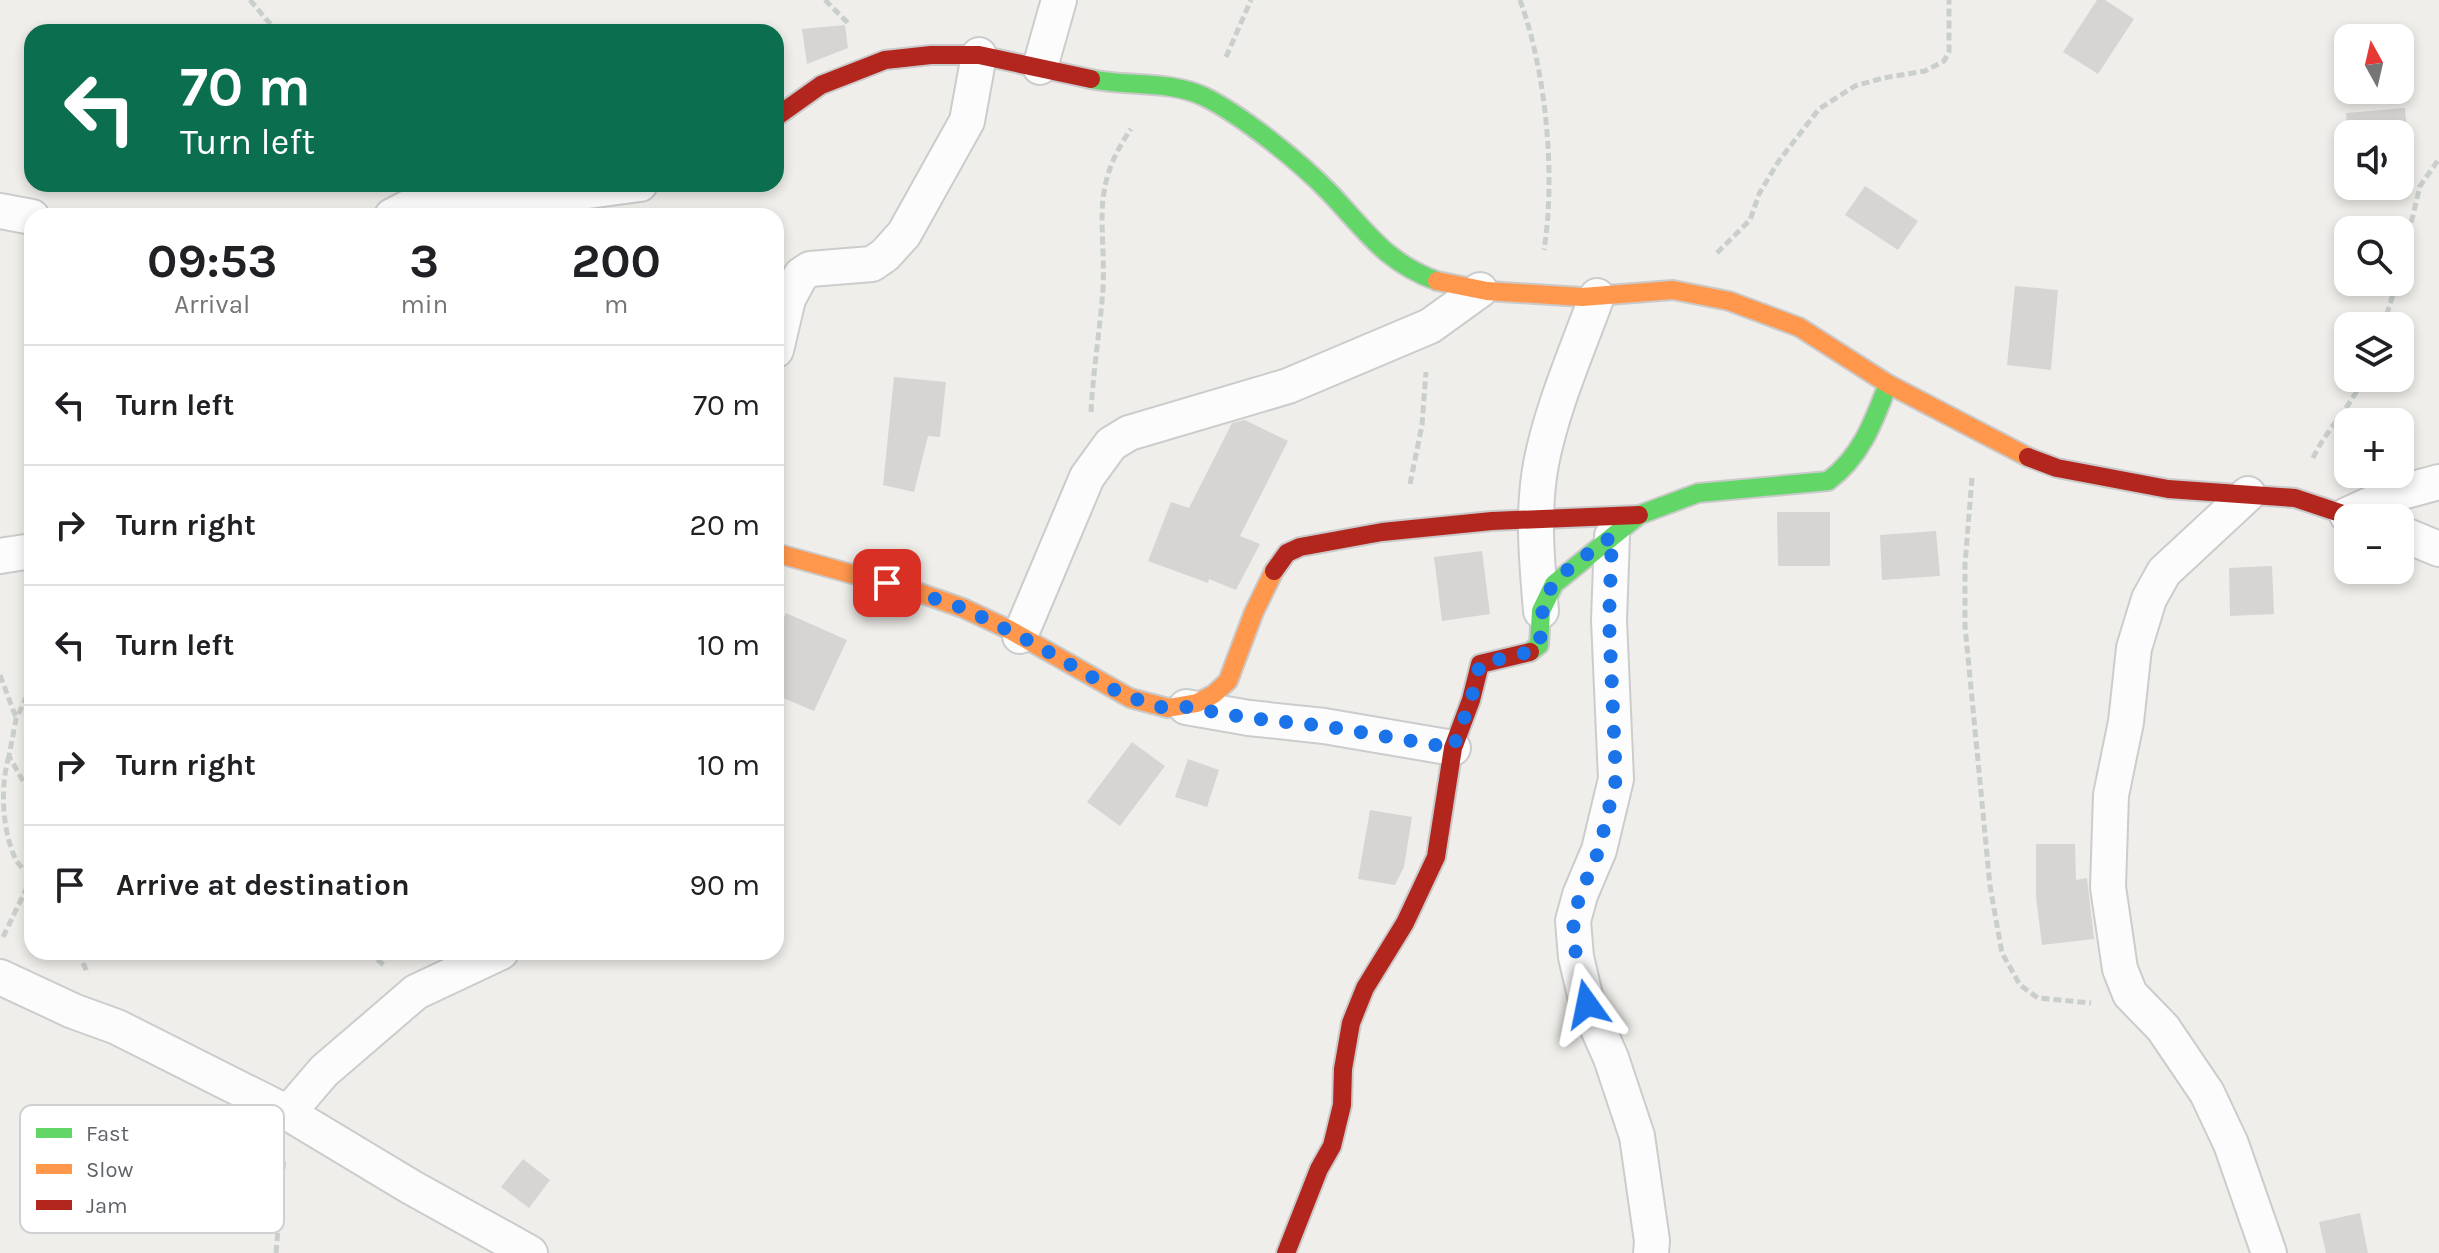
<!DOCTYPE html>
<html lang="en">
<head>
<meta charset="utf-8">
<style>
	:root { --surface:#fff; --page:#f6f6f6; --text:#202124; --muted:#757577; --line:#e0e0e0 }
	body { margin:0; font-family:Karla,sans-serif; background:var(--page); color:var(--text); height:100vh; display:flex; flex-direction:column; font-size:30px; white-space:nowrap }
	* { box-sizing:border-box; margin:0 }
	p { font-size:26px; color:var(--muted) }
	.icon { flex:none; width:44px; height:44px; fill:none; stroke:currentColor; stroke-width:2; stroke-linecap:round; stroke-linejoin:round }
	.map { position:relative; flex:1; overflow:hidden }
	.drawer { position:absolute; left:24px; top:208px; width:760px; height:752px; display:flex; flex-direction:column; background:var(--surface); border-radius:24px; box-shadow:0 4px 12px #0003 }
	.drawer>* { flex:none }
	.hud { position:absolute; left:24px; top:24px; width:760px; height:168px; border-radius:24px; box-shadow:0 4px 12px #0003; background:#0b6e4f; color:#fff; overflow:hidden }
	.needle { width:52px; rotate:352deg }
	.fabs { position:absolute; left:2334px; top:24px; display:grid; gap:16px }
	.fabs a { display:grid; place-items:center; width:80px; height:80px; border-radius:16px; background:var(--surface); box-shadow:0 4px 12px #0003; font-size:40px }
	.pin { position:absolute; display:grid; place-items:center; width:68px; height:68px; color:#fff; margin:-34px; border-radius:16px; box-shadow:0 4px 12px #0006 }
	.me { position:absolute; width:88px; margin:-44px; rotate:348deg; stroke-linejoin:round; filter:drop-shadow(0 0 6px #0008) }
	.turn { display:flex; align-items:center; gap:28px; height:168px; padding:0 24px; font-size:36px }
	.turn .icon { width:104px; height:104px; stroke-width:2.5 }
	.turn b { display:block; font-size:56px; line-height:68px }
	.eta { display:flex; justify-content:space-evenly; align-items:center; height:136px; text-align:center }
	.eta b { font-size:48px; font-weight:700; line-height:56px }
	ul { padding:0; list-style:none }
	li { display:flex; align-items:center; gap:24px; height:120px; padding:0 24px; border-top:2px solid var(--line) }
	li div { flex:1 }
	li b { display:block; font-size:30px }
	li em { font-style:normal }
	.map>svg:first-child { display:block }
</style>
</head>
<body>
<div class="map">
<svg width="2439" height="1253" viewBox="0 0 2439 1253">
	<rect width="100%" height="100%" fill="#efeeea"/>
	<path fill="#d6d5d3" d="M 2097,0 L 2105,0 L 2134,19 L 2098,74 L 2063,52 Z
		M 845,25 L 848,48 L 807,64 L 802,29 Z
		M 2405,108 L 2410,166 L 2400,167 L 2400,134 L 2348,134 L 2348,140 L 2346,113 Z
		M 1865,186 L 1918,221 L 1898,250 L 1845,215 Z
		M 2015,286 L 2058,290 L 2051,370 L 2007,365 Z
		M 894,377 L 946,382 L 940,437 L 928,436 L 914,492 L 883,485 Z
		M 1245,420 L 1288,441 L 1240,536 L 1260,544 L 1236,590 L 1209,579 L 1208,583 L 1148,561 L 1171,502 L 1189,508 L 1232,423 Z
		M 1777,512 L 1830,512 L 1830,566 L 1778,566 Z
		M 1936,531 L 1940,576 L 1882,580 L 1880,535 Z
		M 1482,551 L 1490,614 L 1442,621 L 1434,557 Z
		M 2272,566 L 2274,614 L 2230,616 L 2229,568 Z
		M 786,613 L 847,640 L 814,711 L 776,695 L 776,636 Z
		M 1132,742 L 1165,766 L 1120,826 L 1087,802 Z
		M 1188,759 L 1219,770 L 1207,807 L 1175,797 Z
		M 1370,810 L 1412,817 L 1404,867 L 1395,885 L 1358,879 Z
		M 2036,844 L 2075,844 L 2076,880 L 2087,878 L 2094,939 L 2042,945 L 2036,897 Z
		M 523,1159 L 550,1180 L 529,1208 L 501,1187 Z
		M 2360,1213 L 2368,1253 L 2326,1253 L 2319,1222 Z"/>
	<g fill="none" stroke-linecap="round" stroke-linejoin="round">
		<defs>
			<path id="street" d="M 1040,67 L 1059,0
				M 0,211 L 32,217
				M 392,216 L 421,201 L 448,194 L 551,196 L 640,184
				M 776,350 L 788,299 L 801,275 L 810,269 L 872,264 L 885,255 L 904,234 L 967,121 L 979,55
				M 2248,494 L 2164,572 L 2149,599 L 2134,648 L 2126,722 L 2111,795 L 2108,887 L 2120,969 L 2130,994 L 2163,1028 L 2207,1093 L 2231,1144 L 2269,1253
				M 2347,515 L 2391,495 L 2439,482
				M 2400,533 L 2439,549
				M 1612,536 L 1609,620 L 1616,779 L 1599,850 L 1580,895 L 1573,921 L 1576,957 L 1587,1004 L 1611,1058 L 1637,1136 L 1652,1241 L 1651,1253
				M 0,556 L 32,551
				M 1541,611 C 1537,562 1532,513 1541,464 C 1552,407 1577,351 1597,296
				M 1020,636 L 1087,477 L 1111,444 L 1129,433 L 1288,386 L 1430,326 L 1480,290
				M 1186,707 L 1249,718 L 1324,726 L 1453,748
				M 0,977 L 73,1011 L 117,1027 L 288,1113 L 411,1187 L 530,1253
				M 288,1113 L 324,1071 L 416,992 L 501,952"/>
			<path id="fast" d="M 1091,79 C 1127,87 1170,80 1205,97 C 1243,116 1300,162 1330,193 C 1367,232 1385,262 1437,281
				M 1530,652 L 1539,645 L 1541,611 L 1554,584 L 1639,515 L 1698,493 L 1828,481 C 1861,457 1874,421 1888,384"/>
			<path id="slow" d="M 1437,281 L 1487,291 L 1582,297 L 1673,290 L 1729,301 L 1799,327 L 1888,384 L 2028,457
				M 776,553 L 917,592 L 963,608 L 1010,630 L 1130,698 L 1168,708 L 1197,703 L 1214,694 L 1228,681 L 1254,612 L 1274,571"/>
			<path id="jam" d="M 776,117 L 821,85 L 885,60 L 931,55 L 979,55 L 1091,79
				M 2028,457 L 2057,468 L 2168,489 L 2295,498 L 2355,518
				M 1274,571 L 1287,553 L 1300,547 L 1382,532 L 1492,521 L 1639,515
				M 1286,1253 L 1319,1169 L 1332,1146 L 1342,1105 L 1343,1069 L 1351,1023 L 1365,988 L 1405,923 L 1436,857 L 1453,748 L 1471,700 L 1480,664 L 1530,652"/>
		</defs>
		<use href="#street" stroke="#cbcccc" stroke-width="38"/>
		<use href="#fast" stroke="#cacacb" stroke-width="22"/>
		<use href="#slow" stroke="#cacacb" stroke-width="22"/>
		<use href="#jam" stroke="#cacacb" stroke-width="22"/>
		<path stroke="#cacfcc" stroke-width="5" stroke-dasharray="8 4" stroke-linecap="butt" d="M 250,0 L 277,32
			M 825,0 L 850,25
			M 1520,0 C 1546,71 1556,175 1544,250
			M 1226,57 L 1251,0
			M 1717,253 L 1750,220 L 1759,194 L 1778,162 L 1819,109 L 1855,86 L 1883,78 L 1925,71 L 1944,61 L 1949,52 L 1949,0
			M 2400,269 L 2420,186 L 2439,159
			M 2383,326 L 2397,282
			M 1091,412 C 1093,371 1100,330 1103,289 C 1106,223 1089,190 1131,129
			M 2313,458 C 2326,429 2351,408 2363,378
			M 1972,478 L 1965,564 L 1965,626 L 1990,886 L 2002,953 L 2020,985 L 2038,998 L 2091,1003
			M 1410,484 L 1422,425 L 1426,372
			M 0,675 L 16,718
			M 32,685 L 16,719 L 9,756 L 24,783 L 32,789
			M 9,756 C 0,786 2,829 15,858 C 18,865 26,871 32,877
			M 3,937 L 32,877
			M 78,952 L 88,974
			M 368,952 L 385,966
			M 276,1253 L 284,1158"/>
		<use href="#street" stroke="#fdfcfc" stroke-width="34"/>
		<use href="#fast" stroke="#63d668" stroke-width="18"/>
		<use href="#slow" stroke="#ff974d" stroke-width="18"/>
		<use href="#jam" stroke="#b3261e" stroke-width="18"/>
	</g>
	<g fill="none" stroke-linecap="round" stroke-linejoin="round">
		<path stroke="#1a73e8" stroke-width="14" stroke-dasharray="0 25.2" d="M 887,583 L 966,609 L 1031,642 L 1120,693 L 1157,707 L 1186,707 L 1249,718 L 1324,726 L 1453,748 L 1471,700 L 1480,664 L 1533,651 C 1547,637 1538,615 1546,597 C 1558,571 1591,553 1612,536 L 1609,620 L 1616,779 L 1599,850 L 1580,895 L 1573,921 L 1576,957 L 1587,1004"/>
	</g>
	<rect x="20" y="1105" width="264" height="128" rx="12" fill="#fff" stroke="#cfd0d2" stroke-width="2"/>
	<rect x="36" y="1128" width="36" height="10" fill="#63d668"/>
	<rect x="36" y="1164" width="36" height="10" fill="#ff974d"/>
	<rect x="36" y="1200" width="36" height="10" fill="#b3261e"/>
	<g font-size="22" fill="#5f6368">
		<text x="86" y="1141">Fast</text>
		<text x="86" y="1177">Slow</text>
		<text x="86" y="1213">Jam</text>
	</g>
</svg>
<div class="fabs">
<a><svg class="needle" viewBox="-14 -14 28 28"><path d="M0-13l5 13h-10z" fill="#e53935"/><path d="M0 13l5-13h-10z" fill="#757577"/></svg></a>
<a><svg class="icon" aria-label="sound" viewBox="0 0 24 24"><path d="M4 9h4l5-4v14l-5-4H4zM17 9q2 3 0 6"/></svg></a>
<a><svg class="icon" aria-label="search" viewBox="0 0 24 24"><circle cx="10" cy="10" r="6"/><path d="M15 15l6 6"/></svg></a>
<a><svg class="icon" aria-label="layers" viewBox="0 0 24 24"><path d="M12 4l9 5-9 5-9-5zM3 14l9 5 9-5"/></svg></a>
<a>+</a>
<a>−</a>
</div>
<div class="pin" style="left:887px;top:583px;background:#d93025"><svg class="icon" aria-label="arrive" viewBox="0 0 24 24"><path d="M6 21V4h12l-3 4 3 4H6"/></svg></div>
<svg class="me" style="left:1587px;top:1004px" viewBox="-20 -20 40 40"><path d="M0-17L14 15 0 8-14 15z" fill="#1a73e8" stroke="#fff" stroke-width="4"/></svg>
<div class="hud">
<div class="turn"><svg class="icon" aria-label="left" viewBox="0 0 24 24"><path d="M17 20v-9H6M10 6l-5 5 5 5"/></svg><div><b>70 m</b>Turn left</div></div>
</div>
<section class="drawer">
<div class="eta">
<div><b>09:53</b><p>Arrival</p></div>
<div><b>3</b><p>min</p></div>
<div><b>200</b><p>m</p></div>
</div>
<ul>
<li><svg class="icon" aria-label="left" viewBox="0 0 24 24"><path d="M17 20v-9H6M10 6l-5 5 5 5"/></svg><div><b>Turn left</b></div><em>70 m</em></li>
<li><svg class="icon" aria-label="right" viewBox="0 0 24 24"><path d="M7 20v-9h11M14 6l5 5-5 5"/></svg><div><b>Turn right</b></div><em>20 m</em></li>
<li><svg class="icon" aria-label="left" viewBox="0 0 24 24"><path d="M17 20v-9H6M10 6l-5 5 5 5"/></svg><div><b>Turn left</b></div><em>10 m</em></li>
<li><svg class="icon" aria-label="right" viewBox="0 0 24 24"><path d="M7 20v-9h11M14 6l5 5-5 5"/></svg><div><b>Turn right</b></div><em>10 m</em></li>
<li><svg class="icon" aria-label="arrive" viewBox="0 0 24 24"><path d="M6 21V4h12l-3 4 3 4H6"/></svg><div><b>Arrive at destination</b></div><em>90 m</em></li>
</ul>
</section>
</div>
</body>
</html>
